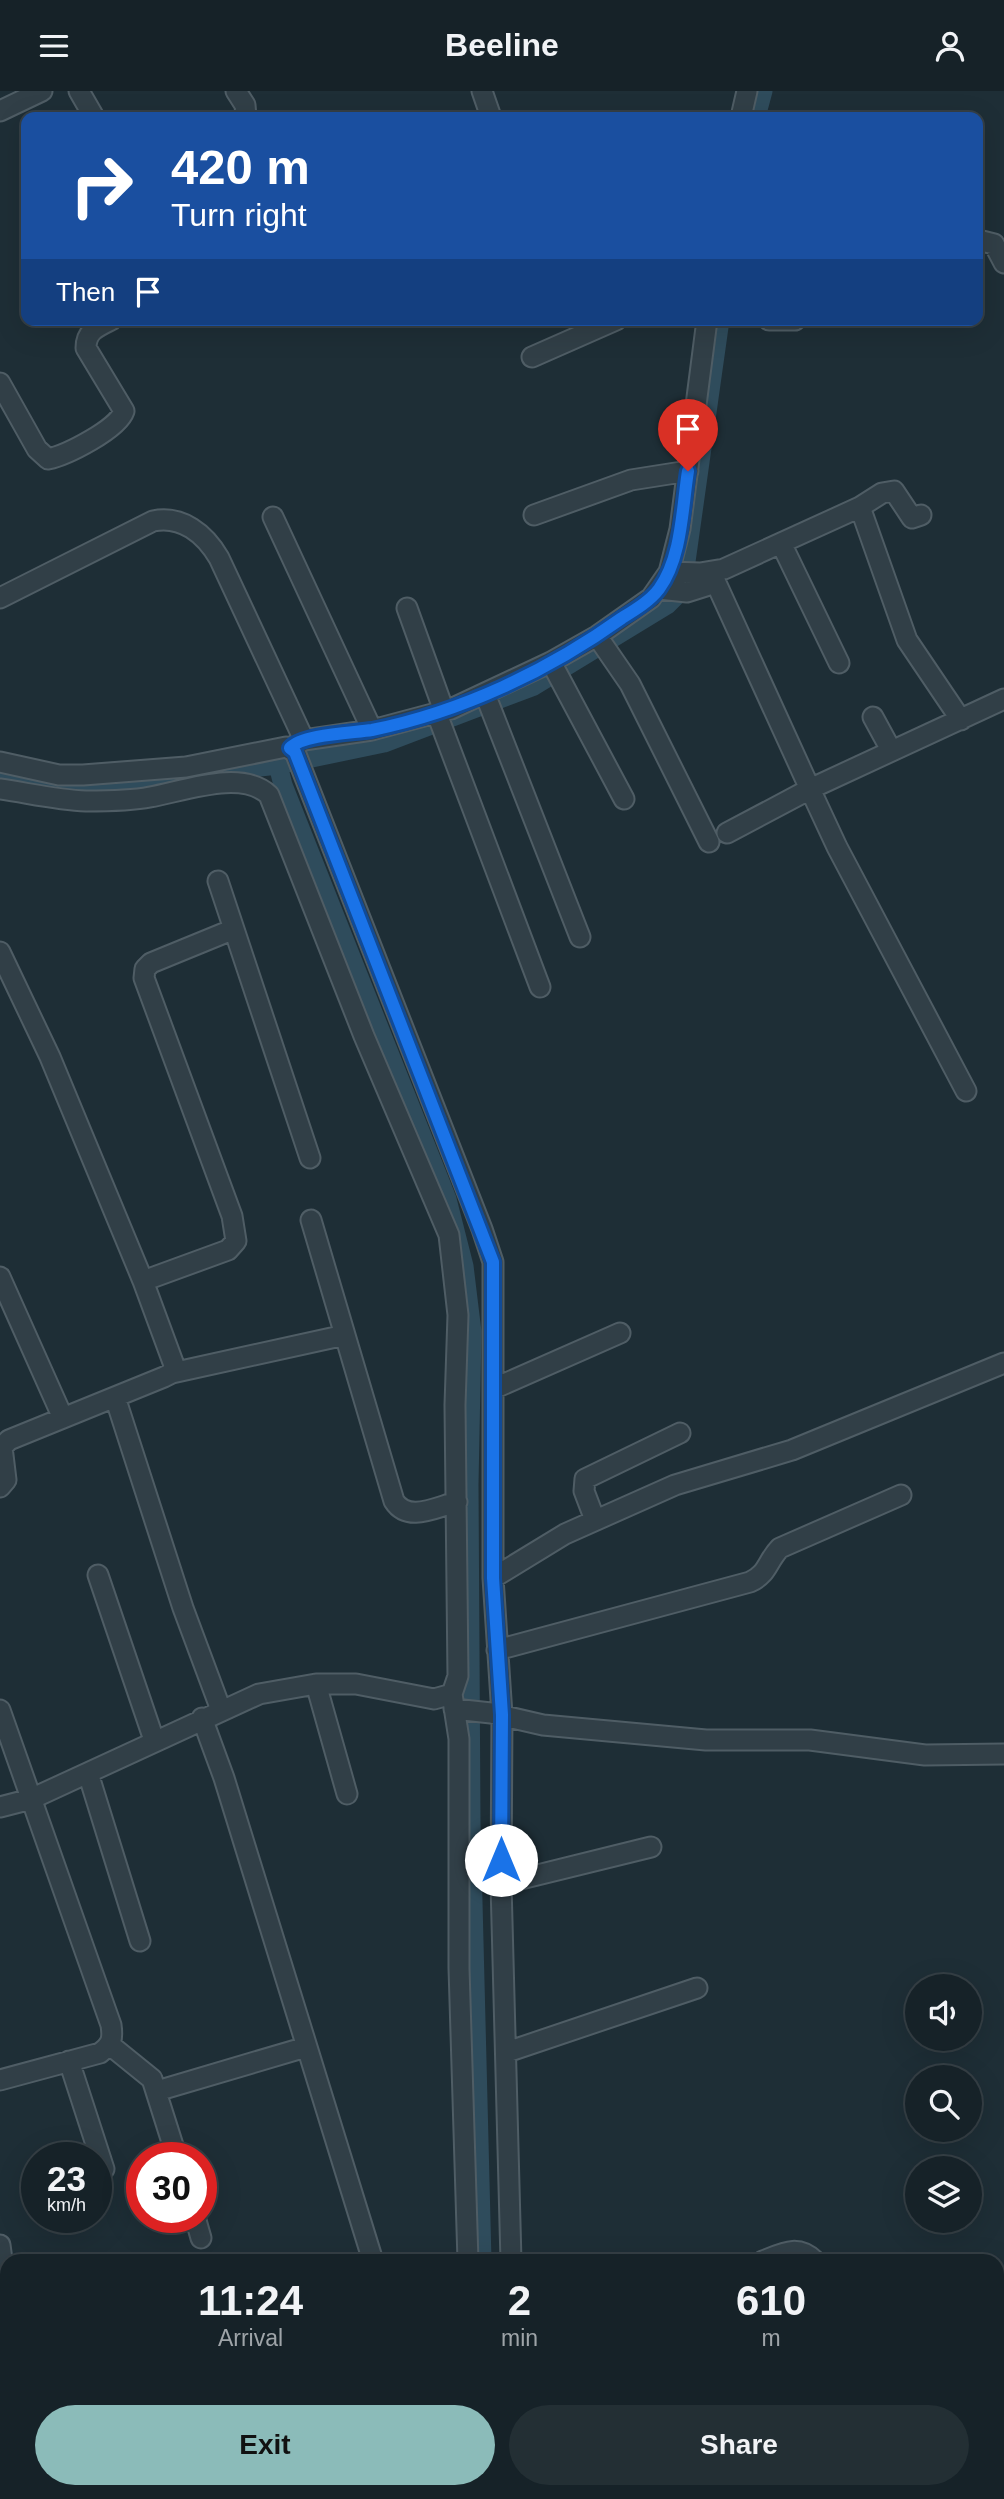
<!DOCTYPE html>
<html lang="en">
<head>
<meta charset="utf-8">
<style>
	:root { --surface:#162228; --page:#232f34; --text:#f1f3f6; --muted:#9ea4a8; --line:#353f45; --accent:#8bbbb9 }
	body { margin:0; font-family:Helvetica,sans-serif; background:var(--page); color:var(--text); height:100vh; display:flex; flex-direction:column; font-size:26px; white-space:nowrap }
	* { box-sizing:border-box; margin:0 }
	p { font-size:23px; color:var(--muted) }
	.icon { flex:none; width:38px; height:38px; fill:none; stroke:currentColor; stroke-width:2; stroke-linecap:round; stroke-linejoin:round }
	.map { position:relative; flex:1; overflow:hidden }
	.sheet { position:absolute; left:0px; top:2163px; width:1004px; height:245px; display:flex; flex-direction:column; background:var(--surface); border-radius:21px 21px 0 0; box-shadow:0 7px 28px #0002,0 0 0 2px var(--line) }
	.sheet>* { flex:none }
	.banner { position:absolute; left:21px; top:21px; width:962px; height:214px; border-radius:14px; box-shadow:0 7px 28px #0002,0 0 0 2px var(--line); background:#1a4fa0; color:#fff; overflow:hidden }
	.controls { position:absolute; left:905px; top:1883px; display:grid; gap:14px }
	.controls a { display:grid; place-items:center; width:77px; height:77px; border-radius:50%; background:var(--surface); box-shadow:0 7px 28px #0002,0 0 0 2px var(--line); font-size:35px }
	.speed { position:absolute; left:21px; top:2051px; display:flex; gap:14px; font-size:35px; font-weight:700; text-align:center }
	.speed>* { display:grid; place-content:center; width:91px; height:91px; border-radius:50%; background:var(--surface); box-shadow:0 7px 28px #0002,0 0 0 2px var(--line); line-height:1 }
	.speed small { font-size:18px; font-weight:400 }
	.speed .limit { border:10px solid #d22; background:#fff; color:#111 }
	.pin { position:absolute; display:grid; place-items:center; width:60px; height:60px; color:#fff; margin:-72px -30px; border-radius:50% 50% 50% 0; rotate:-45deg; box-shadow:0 0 7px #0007 }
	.pin .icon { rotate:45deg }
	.me { position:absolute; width:77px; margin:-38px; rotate:0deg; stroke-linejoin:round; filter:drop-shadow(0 0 5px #0008) }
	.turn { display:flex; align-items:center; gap:24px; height:147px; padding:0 35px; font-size:32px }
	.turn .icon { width:91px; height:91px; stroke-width:2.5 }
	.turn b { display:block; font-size:49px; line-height:60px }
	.then { display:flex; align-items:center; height:66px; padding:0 35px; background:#0003; gap:14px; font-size:26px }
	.eta { display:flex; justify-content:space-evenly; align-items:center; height:119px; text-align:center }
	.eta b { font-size:42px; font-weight:700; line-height:49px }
	.action { display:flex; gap:14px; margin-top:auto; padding:14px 35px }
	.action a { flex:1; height:80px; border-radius:42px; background:var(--accent); color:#111; font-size:28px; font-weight:700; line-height:80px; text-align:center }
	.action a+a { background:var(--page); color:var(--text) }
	header { display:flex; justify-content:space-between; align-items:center; height:91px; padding:0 35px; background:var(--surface); font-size:32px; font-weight:700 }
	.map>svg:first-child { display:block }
</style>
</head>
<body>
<header><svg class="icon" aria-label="menu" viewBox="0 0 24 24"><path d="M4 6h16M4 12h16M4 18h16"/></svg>Beeline<svg class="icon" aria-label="person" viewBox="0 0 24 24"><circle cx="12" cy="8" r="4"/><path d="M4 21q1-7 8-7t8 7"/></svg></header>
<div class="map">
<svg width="1004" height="2408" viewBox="0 0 1004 2408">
	<rect width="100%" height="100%" fill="#1e2e36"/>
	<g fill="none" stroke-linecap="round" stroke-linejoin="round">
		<path stroke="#2f4c5c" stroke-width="19" d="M 756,26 L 763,0
			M 278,674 L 283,694 L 447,1108 L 464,1175 L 472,1241 L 469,1393 L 471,1731 L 482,2170
			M 0,683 L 64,694 L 114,692 L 278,674 L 384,652 L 534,595 L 667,514 L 682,499 L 720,229
			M 486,2401 L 486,2408"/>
		<defs>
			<path id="minor" d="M 79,0 L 94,26
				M 236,0 L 245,14 L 246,26
				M 482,0 L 491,26
				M 0,20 L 42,0
				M 741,26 L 747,0
				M 978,149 L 994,153 L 1004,172
				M 769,229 L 795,229
				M 532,266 L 616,229
				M 0,292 L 37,358 L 48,368 C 67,364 118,338 124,320 L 86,257 C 86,240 97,236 111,229
				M 860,416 L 882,402 L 894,400 L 912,427 L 921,424
				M 534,424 L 631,389 L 688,380
				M 273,426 L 372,639
				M 781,452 L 839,572
				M 669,481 L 700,482 L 724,478 L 860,416 L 907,549 L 961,629
				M 711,481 L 810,698 L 727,742
				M 659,498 L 687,501 L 706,495 L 711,481
				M 0,507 L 153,430 C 182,424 205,443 219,467 L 304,649
				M 407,517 L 444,620
				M 597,545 L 630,593 L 709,751
				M 551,571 L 624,708
				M 485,603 L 580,846
				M 437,623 L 540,896
				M 873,626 L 891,659
				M 290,657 L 304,649 L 372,639 L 451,618 L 551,571 L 597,545 L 651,507 L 669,481 L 680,438 L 707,229
				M 0,671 L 59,684 L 83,684 L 186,676 L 286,656 L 295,661 L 482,1138 L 493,1171 L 493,1487 L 502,1624 L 501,1793 L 511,2170
				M 0,698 C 28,702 57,709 86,710 C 106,710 130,710 150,706 C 184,700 242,678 269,704 L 364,945 L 449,1144 L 458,1224 L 455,1314 L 458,1585 L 452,1603 L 434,1608 L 356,1593 L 316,1593 L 259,1603 L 31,1708 L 0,1716
				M 218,790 L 310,1067
				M 0,861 L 50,966 L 143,1190 L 174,1274 L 172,1282 L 164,1286 L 9,1349 L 2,1356 L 6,1389 L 0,1396
				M 966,1000 L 837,756 L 810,698 L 1004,608
				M 311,1129 L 394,1410 C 408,1432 436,1416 457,1411
				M 0,1186 L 63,1327
				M 143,1190 L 228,1159 L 236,1150 L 232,1125 L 144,887 L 145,878 L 151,872 L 234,838
				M 172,1282 L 345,1244
				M 493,1298 L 620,1242
				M 115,1306 L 183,1517 L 221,1619
				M 595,1429 L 584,1400 L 585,1388 L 680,1342
				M 98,1484 L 154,1649
				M 493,1487 L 565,1443 L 675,1394 L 792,1359 L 1004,1272
				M 497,1559 L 750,1491 C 768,1483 767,1470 780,1457 L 901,1404
				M 316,1593 L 347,1703
				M 452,1603 L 459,1648 L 459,1877 L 468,2170
				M 454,1618 L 491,1622 L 543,1634 L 706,1649 L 810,1649 L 925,1664 L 1004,1663
				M 0,1619 L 111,1934 C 113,1948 112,1953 100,1962 L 0,1989
				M 202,1627 L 224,1687 L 373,2170
				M 88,1682 L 140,1850
				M 501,1793 L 651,1756
				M 110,1954 L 152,1988 L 177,2067
				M 507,1961 L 697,1897
				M 69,1970 L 104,2078
				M 157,2000 L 306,1956
				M 195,2126 L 201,2147
				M 0,2154 L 3,2176 L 0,2179
				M 763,2170 C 783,2162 798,2153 815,2170
				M 0,2265 L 7,2262
				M 0,2310 L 7,2331
				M 998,2330 L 1004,2328
				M 31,2401 L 33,2408
				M 177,2401 L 179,2408
				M 469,2401 L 469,2408
				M 513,2401 L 513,2408
				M 898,2401 L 901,2408"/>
		</defs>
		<use href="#minor" stroke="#4f5d65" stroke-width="23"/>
		<use href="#minor" stroke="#313f47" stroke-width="19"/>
	</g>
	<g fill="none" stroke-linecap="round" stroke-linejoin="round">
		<defs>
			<path id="route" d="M 501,1769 L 502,1624 L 493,1487 L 493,1171 L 295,661 L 290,657 C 302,643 353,642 372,639 C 461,621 548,580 622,527 C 635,519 650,510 659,498 C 682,466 682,418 688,380"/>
		</defs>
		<use href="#route" stroke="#114b97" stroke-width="18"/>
		<use href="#route" stroke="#1a73e8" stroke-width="12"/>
	</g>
</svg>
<div class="controls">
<a><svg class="icon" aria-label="sound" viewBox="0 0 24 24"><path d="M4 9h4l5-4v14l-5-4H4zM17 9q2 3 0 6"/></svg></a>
<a><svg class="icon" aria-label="search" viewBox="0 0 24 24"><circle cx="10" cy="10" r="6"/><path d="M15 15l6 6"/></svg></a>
<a><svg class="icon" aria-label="layers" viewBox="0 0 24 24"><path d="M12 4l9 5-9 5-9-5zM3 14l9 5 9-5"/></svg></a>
</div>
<div class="speed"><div>23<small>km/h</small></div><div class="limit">30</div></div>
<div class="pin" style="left:688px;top:380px;background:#d93025"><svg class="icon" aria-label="arrive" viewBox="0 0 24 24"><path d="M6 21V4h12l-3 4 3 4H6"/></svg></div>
<svg class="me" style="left:501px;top:1769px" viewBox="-20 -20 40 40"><circle r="19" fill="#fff"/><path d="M0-13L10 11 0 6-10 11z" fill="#1a73e8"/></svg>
<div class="banner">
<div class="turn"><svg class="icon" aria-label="right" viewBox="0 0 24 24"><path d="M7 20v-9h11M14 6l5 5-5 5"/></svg><div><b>420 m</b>Turn right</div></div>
<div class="then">Then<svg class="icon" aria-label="arrive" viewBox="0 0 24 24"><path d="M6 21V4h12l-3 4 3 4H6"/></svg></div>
</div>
<section class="sheet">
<div class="eta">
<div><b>11:24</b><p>Arrival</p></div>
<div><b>2</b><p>min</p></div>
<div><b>610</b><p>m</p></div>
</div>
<div class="action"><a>Exit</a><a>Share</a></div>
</section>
</div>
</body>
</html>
